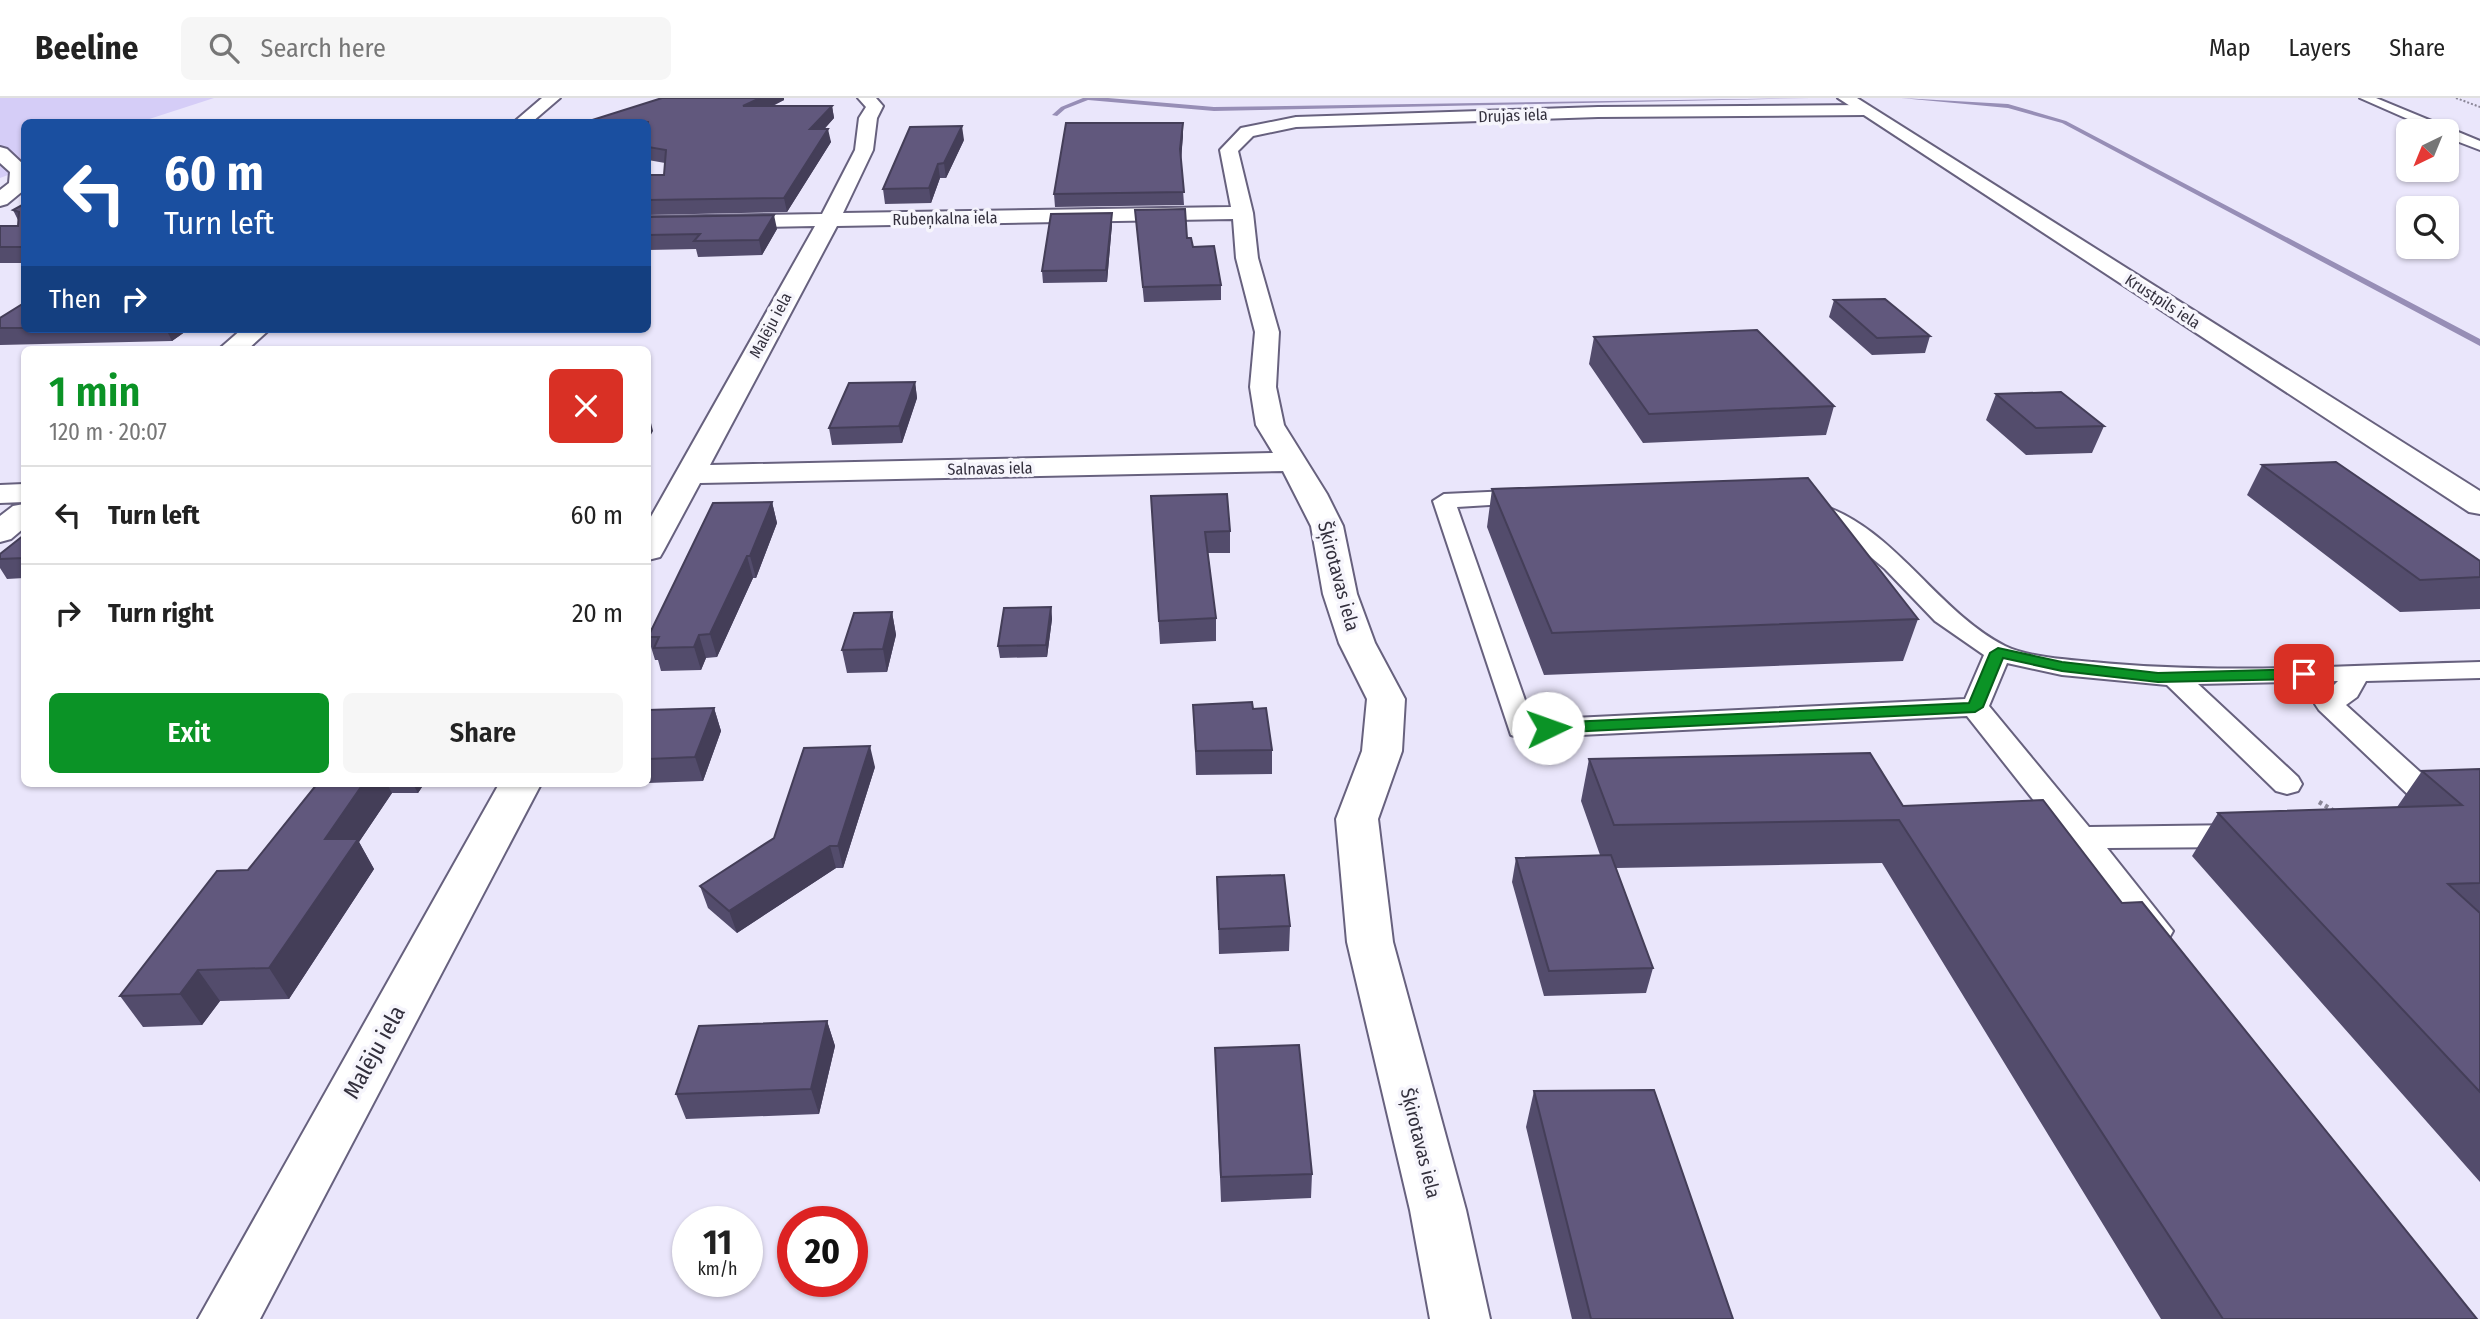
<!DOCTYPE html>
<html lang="en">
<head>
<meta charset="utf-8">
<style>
	:root { --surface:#fff; --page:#f6f6f6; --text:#222; --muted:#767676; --line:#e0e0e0; --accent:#0b9326 }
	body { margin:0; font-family:"Fira Sans Condensed",sans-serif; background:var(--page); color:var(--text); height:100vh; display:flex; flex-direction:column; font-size:26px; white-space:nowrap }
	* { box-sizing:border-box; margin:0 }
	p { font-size:23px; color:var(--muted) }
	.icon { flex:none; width:38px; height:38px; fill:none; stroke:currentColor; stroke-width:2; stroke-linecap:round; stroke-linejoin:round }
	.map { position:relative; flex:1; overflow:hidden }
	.drawer { position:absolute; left:21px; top:248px; width:630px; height:441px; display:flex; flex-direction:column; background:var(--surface); border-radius:10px; box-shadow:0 2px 5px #0004 }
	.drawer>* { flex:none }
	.top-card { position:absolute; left:21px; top:21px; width:630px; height:214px; border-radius:10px; box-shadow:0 2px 5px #0004; background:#1a4fa0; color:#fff; overflow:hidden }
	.needle { width:46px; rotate:223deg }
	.tools { position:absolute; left:2396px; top:21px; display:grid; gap:14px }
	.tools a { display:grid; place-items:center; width:63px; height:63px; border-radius:10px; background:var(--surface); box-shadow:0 2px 5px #0004; font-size:35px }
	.speed { position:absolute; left:672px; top:1108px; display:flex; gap:14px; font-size:35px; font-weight:700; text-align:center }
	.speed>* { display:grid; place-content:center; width:91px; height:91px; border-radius:50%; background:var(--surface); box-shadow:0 2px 5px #0004; line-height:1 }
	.speed small { font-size:18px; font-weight:400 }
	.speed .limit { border:10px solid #d22; background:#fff; color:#111 }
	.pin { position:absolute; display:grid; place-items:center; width:60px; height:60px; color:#fff; margin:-30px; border-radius:14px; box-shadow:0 4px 10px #0006 }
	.me { position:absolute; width:77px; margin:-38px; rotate:87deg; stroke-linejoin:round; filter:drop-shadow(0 0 5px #0008) }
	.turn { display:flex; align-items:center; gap:24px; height:147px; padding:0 28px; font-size:32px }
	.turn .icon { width:91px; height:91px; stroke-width:2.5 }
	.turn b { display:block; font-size:49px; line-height:60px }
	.then { display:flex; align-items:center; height:66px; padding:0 28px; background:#0003; gap:14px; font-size:26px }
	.round { display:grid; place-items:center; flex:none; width:74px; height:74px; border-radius:10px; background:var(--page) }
	.head { display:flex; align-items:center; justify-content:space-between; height:119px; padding:0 28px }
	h1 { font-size:42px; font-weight:600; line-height:52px; color:var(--accent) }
	.button { display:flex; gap:14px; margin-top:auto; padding:14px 28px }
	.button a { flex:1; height:80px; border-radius:10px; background:var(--accent); color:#fff; font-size:28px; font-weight:600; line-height:80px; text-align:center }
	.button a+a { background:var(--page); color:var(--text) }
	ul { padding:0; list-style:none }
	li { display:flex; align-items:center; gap:21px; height:98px; padding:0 28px; border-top:2px solid var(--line) }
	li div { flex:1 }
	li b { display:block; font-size:26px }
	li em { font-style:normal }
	header { display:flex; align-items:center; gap:42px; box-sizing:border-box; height:98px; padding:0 35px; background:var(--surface); border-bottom:2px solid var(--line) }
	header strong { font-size:33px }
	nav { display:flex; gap:38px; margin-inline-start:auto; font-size:24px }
	.search { width:490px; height:63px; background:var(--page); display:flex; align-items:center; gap:18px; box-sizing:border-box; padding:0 24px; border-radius:10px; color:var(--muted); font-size:26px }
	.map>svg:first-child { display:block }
</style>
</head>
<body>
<header>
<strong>Beeline</strong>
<div class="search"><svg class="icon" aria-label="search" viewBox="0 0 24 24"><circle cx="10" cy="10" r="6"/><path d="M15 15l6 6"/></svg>Search here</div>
<nav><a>Map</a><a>Layers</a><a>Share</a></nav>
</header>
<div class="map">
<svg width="2480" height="1221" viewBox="0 0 2480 1221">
	<rect width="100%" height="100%" fill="#eae6fb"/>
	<path fill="#d5cdf7" d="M 0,0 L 214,0 L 140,24 L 24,24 L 24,71 L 0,80 Z"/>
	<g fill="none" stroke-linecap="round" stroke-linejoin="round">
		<path fill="#978eb6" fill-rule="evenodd" d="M 1083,0 L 1108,0 L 1214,9 L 1811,0 L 1214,13 L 1088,2 L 1065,11 L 1057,18 L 1052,17 L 1061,9 Z
			M 1901,0 L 2008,6 L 2066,23 L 2480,241 L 2480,248 L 2062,25 L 2008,10 Z"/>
		<defs>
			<path id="service" d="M 2360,0 L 2376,0 L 2480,43 L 2480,52 L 2446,39 L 2446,33 L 2435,33 Z
				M 1529,392 L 1540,399 L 1537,404 L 1457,409 L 1532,622 L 1965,601 L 1984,557 L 1935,523 L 1885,471 L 1847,439 L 1803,416 L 1800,411 L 1811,404 C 1892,424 1933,511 2005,548 C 2027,559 2069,562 2093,564 C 2221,577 2352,567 2480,564 L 2480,580 L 2366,583 L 2357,599 L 2346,607 L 2440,692 L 2444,699 L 2440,706 L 2429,709 L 2418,706 L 2319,612 L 2315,606 L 2338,583 L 2198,586 L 2298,679 L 2302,686 L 2298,693 L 2287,696 L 2276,693 L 2167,587 L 2062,577 L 2007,565 L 1989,608 L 2089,729 L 2240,727 L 2251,730 L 2256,738 L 2251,746 L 2240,749 L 2107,750 L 2173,833 L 2168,842 L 2156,846 L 2144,842 L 1967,618 L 1521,640 L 1511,637 L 1433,403 L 1444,396 Z"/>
			<path id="minor" d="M 542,0 L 560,0 L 532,24 L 514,24 Z
				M 858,0 L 876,0 L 883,8 L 877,20 L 873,52 L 843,115 L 1231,109 L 1220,52 L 1241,30 L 1296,19 L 1598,9 L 1864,7 L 1872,12 L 1864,17 L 1598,19 L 1296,29 L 1253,38 L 1238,53 L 1253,115 L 1258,160 L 1279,234 L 1276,289 L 1284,327 L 1327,396 L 1343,428 L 1357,496 L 1375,545 L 1405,601 L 1402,653 L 1378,721 L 1393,844 L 1466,1112 L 1490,1221 L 1430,1221 L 1410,1112 L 1347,844 L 1336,721 L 1362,653 L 1367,601 L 1339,545 L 1323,496 L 1311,428 L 1283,373 L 700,385 L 664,452 L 660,459 L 648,462 L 648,424 L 815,128 L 648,131 L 648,119 L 822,116 L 855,52 L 859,20 L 866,9 ZM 1233,121 L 1236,160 L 1255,234 L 1250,289 L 1256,327 L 1273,355 L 710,367 L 837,128 Z
				M 0,49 L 7,51 L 24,67 L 24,92 L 7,106 L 0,108 L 0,92 L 9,85 L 10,74 L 0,65 Z
				M 242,231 L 270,231 L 247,252 L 218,252 Z
				M 24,386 L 24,404 L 0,405 L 0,387 Z
				M 24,406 L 24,430 L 11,441 L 0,444 L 0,418 L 13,408 Z
				M 499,686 L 541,686 L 260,1221 L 198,1221 Z"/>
			<path id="tertiary" d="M 1838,0 L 1857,0 L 2480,393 L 2480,416 L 2469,414 Z"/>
		</defs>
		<use href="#service" stroke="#67617e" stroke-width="4"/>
		<use href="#minor" stroke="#67617e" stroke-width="4"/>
		<use href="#tertiary" stroke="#67617e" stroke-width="4"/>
		<path stroke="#8a8697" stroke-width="2" stroke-dasharray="2 2" stroke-linecap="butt" d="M 2456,0 L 2480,9"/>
		<path stroke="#8a8697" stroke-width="4.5" stroke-dasharray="3.5 3.5" stroke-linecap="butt" d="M 2319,704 L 2336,714"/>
		<use href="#service" fill="#fff" fill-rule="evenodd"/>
		<use href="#minor" fill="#fff" fill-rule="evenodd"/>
		<use href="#tertiary" fill="#fff" fill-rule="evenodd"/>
	</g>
	<path fill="#534c6c" d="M 662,0 L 784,0 L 784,2 L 773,8 L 832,8 L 834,20 L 824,31 L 831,44 L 787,114 L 648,117 L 648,77 L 664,77 L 665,65 L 648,62 L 648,24 Z
		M 1183,37 L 1181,60 L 1184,107 L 1055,109 L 1054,96 Z
		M 964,42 L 946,80 L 940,80 L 931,105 L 885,106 L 883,91 Z
		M 24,106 L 24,165 L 0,165 L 0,128 L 18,128 L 18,122 L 13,112 Z
		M 1135,112 L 1187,140 L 1221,187 L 1221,202 L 1144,204 Z
		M 648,119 L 777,131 L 762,157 L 698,159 L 696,151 L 648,152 Z
		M 1112,126 L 1107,184 L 1043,185 L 1042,173 Z
		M 1834,202 L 1930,238 L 1925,255 L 1872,257 L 1829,219 Z
		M 24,205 L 24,231 L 189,231 L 172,243 L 0,247 L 0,220 Z
		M 1594,239 L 1834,308 L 1826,337 L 1643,345 L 1589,266 Z
		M 915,284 L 917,300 L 902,345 L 832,347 L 829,330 Z
		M 1996,296 L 2104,328 L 2092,355 L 2026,357 L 1986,322 Z
		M 2262,367 L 2480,463 L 2480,511 L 2400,514 L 2247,397 Z
		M 1492,391 L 1918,521 L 1903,563 L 1544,577 L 1487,429 Z
		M 772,404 L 777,425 L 756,480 L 753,480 L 717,559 L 706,560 L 701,572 L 661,573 L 658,562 L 655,562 L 648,539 Z
		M 1152,419 L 1230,433 L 1230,455 L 1208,455 L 1216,520 L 1216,543 L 1160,546 Z
		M 24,437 L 24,480 L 7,481 L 0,470 L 0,456 Z
		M 1051,509 L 1052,521 L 1047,559 L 1000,560 L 998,548 Z
		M 892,514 L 896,537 L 887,574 L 847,575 L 842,552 Z
		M 1193,607 L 1272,652 L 1272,676 L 1196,677 Z
		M 714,610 L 721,633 L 703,683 L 648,685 L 648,612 Z
		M 1589,661 L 1903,708 L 2122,805 L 2477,1221 L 2161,1221 L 1882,765 L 1616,770 L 1653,870 L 1646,895 L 1544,898 L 1512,784 L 1516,760 L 1600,757 L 1581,703 Z
		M 875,669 L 843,770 L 836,770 L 737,835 L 708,810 L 700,788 L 774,740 Z
		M 2480,671 L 2480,1084 L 2192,758 L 2218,715 L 2397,709 L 2422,673 Z
		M 317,686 L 424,686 L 418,695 L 392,695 L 359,744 L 374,771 L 289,901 L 220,903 L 202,927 L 143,929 L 120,898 L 248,772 Z
		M 1217,779 L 1290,828 L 1289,853 L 1219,856 Z
		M 827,923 L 835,948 L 819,1016 L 686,1021 L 676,996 Z
		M 1215,950 L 1312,1076 L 1311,1100 L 1221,1104 Z
		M 1534,993 L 1733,1221 L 1572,1221 L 1526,1029 Z"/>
	<path fill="#443e58" d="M 760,0 L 784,0 L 784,2 L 745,20 L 743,8 Z
		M 832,8 L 834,20 L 813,44 L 810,31 Z
		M 1183,25 L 1183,37 L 1181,63 L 1180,51 Z
		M 962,28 L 964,42 L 946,80 L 944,65 Z
		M 828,31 L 831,44 L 787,114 L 784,100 Z
		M 938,66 L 940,80 L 931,105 L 929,90 Z
		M 1112,115 L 1112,126 L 1107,184 L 1106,172 Z
		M 774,117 L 777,131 L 762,157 L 759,142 Z
		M 166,231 L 189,231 L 172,243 Z
		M 915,284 L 917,300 L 902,345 L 899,328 Z
		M 648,313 L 653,333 L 648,342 Z
		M 772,404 L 777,425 L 756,480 L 750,458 Z
		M 747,458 L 753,480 L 717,559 L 710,536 Z
		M 1051,509 L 1052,521 L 1047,559 L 1046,547 Z
		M 892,514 L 896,537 L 887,574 L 883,551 Z
		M 699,537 L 706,560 L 701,572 L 694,549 Z
		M 714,610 L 721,633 L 703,683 L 695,659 Z
		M 870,648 L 875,669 L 843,770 L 838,748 Z
		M 363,686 L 387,686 L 392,695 L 359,744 L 374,771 L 289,901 L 269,870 L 325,741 Z
		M 413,686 L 424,686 L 418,695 Z
		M 830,748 L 836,770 L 737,835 L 729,813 Z
		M 198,872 L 220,903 L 202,927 L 180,896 Z
		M 827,923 L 835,948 L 819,1016 L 811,991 Z"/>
	<path fill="#61587d" stroke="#443e58" stroke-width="2" d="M 662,0 L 760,0 L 743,8 L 832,8 L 810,31 L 828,31 L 784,100 L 648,102 L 648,77 L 664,77 L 666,52 L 648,49 L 648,24 L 586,24 Z
		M 1066,25 L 1183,25 L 1180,51 L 1184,94 L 1054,96 Z
		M 962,28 L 944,65 L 938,66 L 929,90 L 883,91 L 910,29 Z
		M 24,106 L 24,149 L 0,149 L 0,128 L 18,128 L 19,114 L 13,112 Z
		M 1185,111 L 1187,140 L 1191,140 L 1193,149 L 1214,148 L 1221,187 L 1143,189 L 1135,112 Z
		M 1112,115 L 1106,172 L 1042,173 L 1051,116 Z
		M 774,117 L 759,142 L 694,143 L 700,136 L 648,137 L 648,119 Z
		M 1885,201 L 1930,238 L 1877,240 L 1834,202 Z
		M 24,205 L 24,230 L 0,230 L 0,220 Z
		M 1757,232 L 1834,308 L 1649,316 L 1594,239 Z
		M 915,284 L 899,328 L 829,330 L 849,285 Z
		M 2061,294 L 2104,328 L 2036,330 L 1996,296 Z
		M 2336,364 L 2480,463 L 2480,479 L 2420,482 L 2262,367 Z
		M 1808,380 L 1918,521 L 1552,535 L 1492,391 Z
		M 1227,396 L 1230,433 L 1205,434 L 1216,520 L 1159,523 L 1151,398 Z
		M 772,404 L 750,458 L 747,458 L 710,536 L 699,537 L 694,549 L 654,550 L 659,539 L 648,539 L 713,405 Z
		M 24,437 L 24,460 L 0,461 L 0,456 Z
		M 1051,509 L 1046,547 L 998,548 L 1004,510 Z
		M 892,514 L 883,551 L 842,552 L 854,515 Z
		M 1252,604 L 1253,611 L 1266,610 L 1272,652 L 1196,653 L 1193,607 Z
		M 714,610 L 695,659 L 648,661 L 648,612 Z
		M 870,648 L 838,748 L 830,748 L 729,813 L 700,788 L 774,740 L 804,650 Z
		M 1870,655 L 1903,708 L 2043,702 L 2122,805 L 2142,804 L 2477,1221 L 2223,1221 L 1899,722 L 1614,727 L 1589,661 Z
		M 2480,671 L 2480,785 L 2448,786 L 2480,815 L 2480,994 L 2218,715 L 2462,707 L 2422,673 Z
		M 317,686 L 363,686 L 325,741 L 358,741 L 269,870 L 198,872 L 180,896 L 120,898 L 217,773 L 248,772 Z
		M 1611,757 L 1653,870 L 1549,873 L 1516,760 Z
		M 1284,777 L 1290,828 L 1219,831 L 1217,779 Z
		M 827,923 L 811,991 L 676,996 L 699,928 Z
		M 1299,947 L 1312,1076 L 1221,1079 L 1215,950 Z
		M 1654,992 L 1733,1221 L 1591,1221 L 1534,993 Z"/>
	<path fill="#0b9326" stroke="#076019" stroke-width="2" d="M 1998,550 L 2062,564 L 2158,575 L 2304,571 L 2312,576 L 2304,581 L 2158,584 L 2062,573 L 2003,560 L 1983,609 L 1975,614 L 1548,635 L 1540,630 L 1548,625 L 1969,605 L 1990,555 Z"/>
	<g text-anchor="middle" stroke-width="7" stroke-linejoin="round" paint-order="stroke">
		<g font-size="16" fill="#33303d" stroke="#f6f5fc">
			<text transform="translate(1513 17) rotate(-2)" y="6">Drujas iela</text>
			<text transform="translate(945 120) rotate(-1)" y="6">Rubeņkalna iela</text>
			<text transform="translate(2163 203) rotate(33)" y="6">Krustpils iela</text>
			<text transform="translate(770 227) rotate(-62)" y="6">Malēju iela</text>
			<text transform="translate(990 370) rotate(-1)" y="6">Salnavas iela</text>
		</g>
		<g font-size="19" fill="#33303d" stroke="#f6f5fc">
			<text transform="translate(1339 478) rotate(75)" y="7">Šķirotavas iela</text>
			<text transform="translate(1421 1045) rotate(76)" y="7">Šķirotavas iela</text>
		</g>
		<g font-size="23" fill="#33303d" stroke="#f6f5fc">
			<text transform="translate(374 954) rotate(-61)" y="8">Malēju iela</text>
		</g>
	</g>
</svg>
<div class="tools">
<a><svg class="needle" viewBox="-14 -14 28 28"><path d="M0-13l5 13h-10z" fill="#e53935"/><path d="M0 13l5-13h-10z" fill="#767676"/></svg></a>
<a><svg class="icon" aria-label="search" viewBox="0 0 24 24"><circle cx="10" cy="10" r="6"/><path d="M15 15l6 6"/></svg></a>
</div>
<div class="speed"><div>11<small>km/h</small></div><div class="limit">20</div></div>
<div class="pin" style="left:2304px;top:576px;background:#d93025"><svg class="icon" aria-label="arrive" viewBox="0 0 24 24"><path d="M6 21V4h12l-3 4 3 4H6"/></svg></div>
<svg class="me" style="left:1548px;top:630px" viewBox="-20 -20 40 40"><circle r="19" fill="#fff"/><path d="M0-13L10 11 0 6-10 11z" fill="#0b9326"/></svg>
<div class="top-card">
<div class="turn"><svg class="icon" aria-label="left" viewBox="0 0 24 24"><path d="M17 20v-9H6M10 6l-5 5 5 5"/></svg><div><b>60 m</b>Turn left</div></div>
<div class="then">Then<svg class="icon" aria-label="right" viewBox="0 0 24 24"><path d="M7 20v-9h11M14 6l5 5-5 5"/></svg></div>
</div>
<section class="drawer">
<div class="head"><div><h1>1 min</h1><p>120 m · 20:07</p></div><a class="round" style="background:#d93025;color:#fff"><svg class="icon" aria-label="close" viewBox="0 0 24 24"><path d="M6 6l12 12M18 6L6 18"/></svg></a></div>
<ul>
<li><svg class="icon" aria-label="left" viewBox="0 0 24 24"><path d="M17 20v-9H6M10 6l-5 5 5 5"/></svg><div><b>Turn left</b></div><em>60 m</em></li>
<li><svg class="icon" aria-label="right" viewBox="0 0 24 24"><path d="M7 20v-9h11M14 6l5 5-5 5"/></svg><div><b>Turn right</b></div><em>20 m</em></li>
</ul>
<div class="button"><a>Exit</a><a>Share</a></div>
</section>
</div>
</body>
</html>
